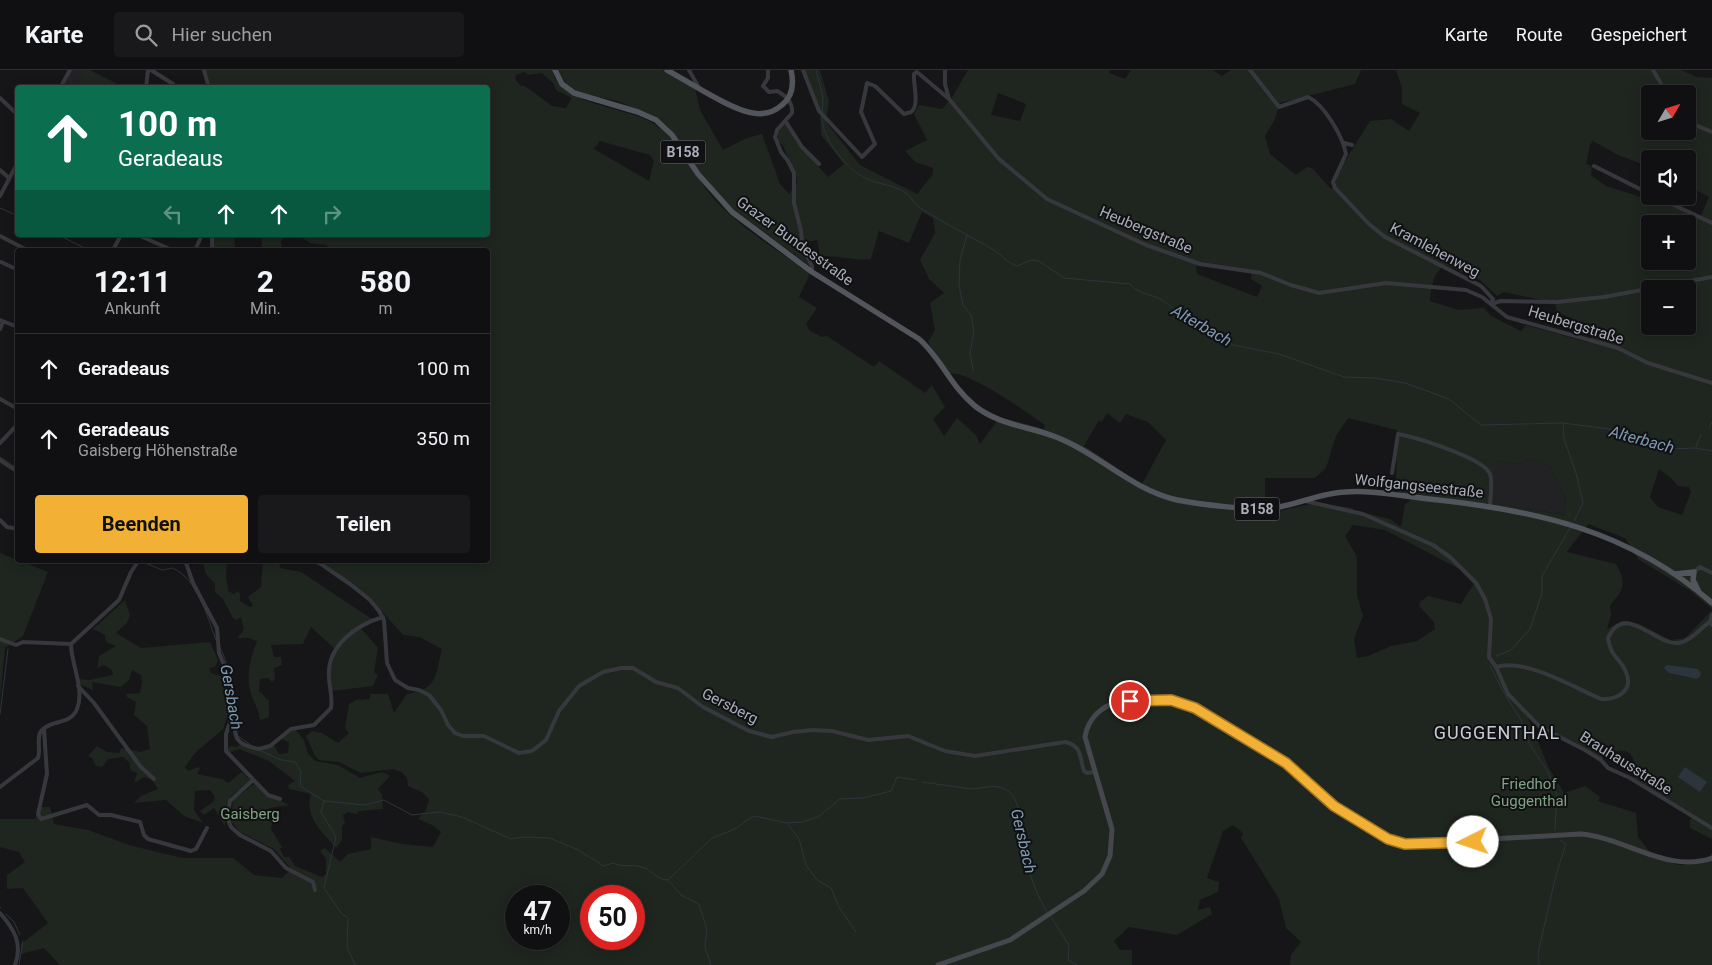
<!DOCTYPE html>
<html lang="de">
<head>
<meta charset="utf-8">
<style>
	:root { --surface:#101012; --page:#19191b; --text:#f1f3f6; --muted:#9c9d9f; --line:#303032; --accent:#f2b134 }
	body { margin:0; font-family:Roboto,sans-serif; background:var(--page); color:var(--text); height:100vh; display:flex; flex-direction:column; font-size:19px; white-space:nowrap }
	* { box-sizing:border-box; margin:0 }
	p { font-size:16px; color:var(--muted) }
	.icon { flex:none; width:28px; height:28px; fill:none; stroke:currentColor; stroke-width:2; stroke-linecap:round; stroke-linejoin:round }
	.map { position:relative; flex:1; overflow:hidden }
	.drawer { position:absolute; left:15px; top:178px; width:475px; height:315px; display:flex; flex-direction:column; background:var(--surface); border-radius:5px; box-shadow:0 2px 12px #0003,0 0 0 1px var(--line) }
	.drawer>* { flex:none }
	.banner { position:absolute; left:15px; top:15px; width:475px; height:152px; border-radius:5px; box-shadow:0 2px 12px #0003,0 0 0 1px var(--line); background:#0b6e4f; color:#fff; overflow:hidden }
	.needle { width:32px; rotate:51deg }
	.controls { position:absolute; left:1641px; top:15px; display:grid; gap:10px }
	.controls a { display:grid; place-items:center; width:55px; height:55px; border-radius:5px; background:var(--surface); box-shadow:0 2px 12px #0003,0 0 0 1px var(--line); font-size:25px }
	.speed { position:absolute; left:505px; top:815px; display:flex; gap:10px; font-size:25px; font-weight:700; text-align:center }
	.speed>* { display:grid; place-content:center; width:65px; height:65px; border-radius:50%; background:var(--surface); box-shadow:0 2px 12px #0003,0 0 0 1px var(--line); line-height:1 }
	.speed small { font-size:12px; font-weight:400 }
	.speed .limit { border:8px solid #d22; background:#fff; color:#111 }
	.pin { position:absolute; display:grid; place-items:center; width:42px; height:42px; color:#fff; margin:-21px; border:2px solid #fff; border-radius:50%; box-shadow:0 1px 5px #0007 }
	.me { position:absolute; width:55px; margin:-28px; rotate:266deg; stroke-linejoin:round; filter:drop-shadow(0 0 4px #0008) }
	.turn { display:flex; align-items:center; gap:18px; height:105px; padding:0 20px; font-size:22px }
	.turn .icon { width:65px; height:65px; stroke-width:2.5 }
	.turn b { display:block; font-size:35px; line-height:42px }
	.lanes { display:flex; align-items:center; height:48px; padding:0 20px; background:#0003; justify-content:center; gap:25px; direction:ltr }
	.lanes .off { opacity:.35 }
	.eta { display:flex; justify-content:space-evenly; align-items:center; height:85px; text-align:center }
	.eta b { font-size:30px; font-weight:700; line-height:35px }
	.button { display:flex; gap:10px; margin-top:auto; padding:10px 20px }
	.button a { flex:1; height:58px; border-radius:5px; background:var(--accent); color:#111; font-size:20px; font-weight:700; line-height:58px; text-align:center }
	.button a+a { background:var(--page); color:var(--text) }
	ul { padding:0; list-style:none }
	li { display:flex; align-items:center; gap:15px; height:70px; padding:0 20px; border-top:1px solid var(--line) }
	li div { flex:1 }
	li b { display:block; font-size:19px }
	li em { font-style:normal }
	header { display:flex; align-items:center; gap:30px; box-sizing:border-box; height:70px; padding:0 25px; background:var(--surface); border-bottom:1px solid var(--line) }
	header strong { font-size:24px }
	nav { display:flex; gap:28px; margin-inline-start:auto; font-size:18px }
	.search { width:350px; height:45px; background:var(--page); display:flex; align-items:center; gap:12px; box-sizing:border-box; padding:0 18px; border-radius:5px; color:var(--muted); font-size:19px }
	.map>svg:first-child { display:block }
</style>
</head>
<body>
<header>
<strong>Karte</strong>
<div class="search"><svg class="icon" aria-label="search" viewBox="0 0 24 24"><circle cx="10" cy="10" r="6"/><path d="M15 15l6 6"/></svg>Hier suchen</div>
<nav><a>Karte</a><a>Route</a><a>Gespeichert</a></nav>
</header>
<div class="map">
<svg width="1712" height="895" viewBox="0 0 1712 895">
	<rect width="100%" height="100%" fill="#161618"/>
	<path fill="#222225" d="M 72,0 L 90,0 L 124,17 L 62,18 Z
		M 1529,389 L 1551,397 L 1566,430 L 1565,445 L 1494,433 L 1494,391 L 1520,394 Z"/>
	<path fill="#1e261f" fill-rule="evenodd" d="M 83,0 L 88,0 L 123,17 L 77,17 L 85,2 Z
		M 206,0 L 552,0 C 560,35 621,36 649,51 C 679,66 694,108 717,132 C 743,160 778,180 808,202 L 809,206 L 799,227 L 817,238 L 806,254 L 810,261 L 822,267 L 827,266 L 874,297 L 879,291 L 925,323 L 932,315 L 945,337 L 933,349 L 944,366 L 957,348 L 976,365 L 980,374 L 1000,347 L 1044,359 L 1045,355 C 1029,344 966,299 950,304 L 928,272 L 935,260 L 930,233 L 944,223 L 929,209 L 920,190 L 935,163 L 933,148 L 922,142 L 909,173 L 879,161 L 871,189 C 854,191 837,185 820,186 L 817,170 L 800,173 L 811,197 L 728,136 L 700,103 L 667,56 L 647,43 L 617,31 L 579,23 L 567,15 L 558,0 L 662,0 L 695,18 L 700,40 L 723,80 L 747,68 L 762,64 L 780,114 L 789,124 L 797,113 L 796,104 L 782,74 L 778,72 L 778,62 L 785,54 L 802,78 L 828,107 L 844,94 L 821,65 L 820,42 L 804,0 L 820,0 L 829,31 L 826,52 L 860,95 L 917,124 L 933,104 L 933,98 L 915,92 L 905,81 L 927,70 L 914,44 L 919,35 L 942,39 L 951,29 L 968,0 L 1110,0 L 1109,3 L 1125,9 L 1131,0 L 1213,0 L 1222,6 L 1231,0 L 1361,0 L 1355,14 L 1280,33 L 1274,51 L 1265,66 L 1270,84 L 1296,105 L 1307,97 L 1312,98 L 1331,119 L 1335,115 L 1338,102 L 1370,51 L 1391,49 L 1409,61 L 1420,43 L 1402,34 L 1402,17 L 1396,0 L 1681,0 L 1697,7 L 1712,8 L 1712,539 L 1692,522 L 1638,489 L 1625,468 L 1588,454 C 1581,465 1574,471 1567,482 L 1616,494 C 1622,504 1626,514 1619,524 C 1616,529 1612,531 1610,537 L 1611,545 L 1607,559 L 1622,551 L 1639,554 L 1671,570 L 1685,568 L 1712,540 L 1712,769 L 1690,758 L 1690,750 L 1694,746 L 1634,708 C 1634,703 1634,697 1634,692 C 1631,674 1610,681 1601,689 L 1528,648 L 1549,698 L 1564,723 L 1585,716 L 1600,727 L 1598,731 L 1636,743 L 1638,767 L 1654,787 L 1679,795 L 1705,793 L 1712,783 L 1712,895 L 1290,895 L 1291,885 L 1301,872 L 1286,858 L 1279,829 L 1241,768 L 1243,763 L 1233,755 L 1223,761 L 1207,808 L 1219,812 L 1218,822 L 1200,830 L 1198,840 L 1210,837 L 1212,844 L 1177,865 L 1129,857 L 1114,871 L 1120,880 L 1132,880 L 1132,895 L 60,895 L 44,878 L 21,884 L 21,874 L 48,853 L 23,818 L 7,819 L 7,805 L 25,792 L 19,782 L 0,777 L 0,749 L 35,749 L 39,737 L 50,737 L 54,754 L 88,760 L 129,775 L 182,788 L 233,788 L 254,805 L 282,808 L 291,799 L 274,779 L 240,762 L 231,751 L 233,730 L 255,713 L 271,727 L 290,735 L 269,738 L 273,747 L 271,759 L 282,777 L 280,779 L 284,787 L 289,787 L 295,796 L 322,807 L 326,804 L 326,788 L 321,783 L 321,780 L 325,778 L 340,792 L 348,784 L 371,779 L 371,767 L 402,774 L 433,777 L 441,762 L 434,756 L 418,749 L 426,740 L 429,729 L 422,722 L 408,716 L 407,708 L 402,702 L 392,699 L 361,703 L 339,692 L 319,690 L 315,686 L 306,666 L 312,661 L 322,663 L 338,673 L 349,663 L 345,658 L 349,634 L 356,630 L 370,629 L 370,624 L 388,624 L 394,643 L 407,624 C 438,619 435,606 442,579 L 419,567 L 403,565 L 370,528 L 325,494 L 313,490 L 488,490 L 488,180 L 331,180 L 326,175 L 310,173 L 298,165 L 488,165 L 488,18 L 211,17 ZM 524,2 L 528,5 L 542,3 L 554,14 L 556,20 L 572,28 L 566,38 L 552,36 L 525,16 L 521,16 L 515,9 L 516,5 ZM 998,23 L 1026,34 L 1020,51 L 991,45 ZM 1650,24 L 1688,24 L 1688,61 L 1650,61 ZM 600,71 L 650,85 L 654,91 L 649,111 L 594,79 ZM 1593,71 L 1618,85 L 1650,97 L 1650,89 L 1688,89 L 1688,116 L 1709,127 L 1700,148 L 1647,123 L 1641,127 L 1606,116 L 1591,105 L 1592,96 L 1586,94 L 1590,75 ZM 1650,154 L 1688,154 L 1688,191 L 1650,191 ZM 1196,195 L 1252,202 L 1251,209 L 1262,216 L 1257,227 L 1197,204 ZM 1445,195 L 1480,210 L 1497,226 L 1504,222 L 1555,233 L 1557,242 L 1594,258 L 1590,273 L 1526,255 L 1521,261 L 1491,246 L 1484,238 L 1458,240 L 1430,231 C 1432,217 1432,203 1445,195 ZM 1650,219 L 1688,219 L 1688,256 L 1650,256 ZM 1107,343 L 1120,353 L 1126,344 L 1148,352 L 1166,370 L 1142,414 L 1084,376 L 1099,350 L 1102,352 ZM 1348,348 L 1397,360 L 1396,420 L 1411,430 L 1405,434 L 1401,457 L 1390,449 L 1353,440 L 1353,438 L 1315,433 L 1265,444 L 1265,408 L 1315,408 L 1326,398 L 1336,366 ZM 1529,389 L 1551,397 L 1566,430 L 1564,445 L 1494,433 L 1494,391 L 1520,394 ZM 1659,399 L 1671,408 L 1678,416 L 1689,417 L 1691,422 L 1682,445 L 1658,437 L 1650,427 ZM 1353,455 L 1385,460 L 1465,502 L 1475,512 L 1461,534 L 1428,526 L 1420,532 L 1419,536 L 1434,552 L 1435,559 L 1417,571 L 1391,576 L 1368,586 L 1357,588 L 1354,569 L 1363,546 L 1357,525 L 1357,487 L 1345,466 ZM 516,826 L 559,826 L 559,869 L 516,869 ZM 591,826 L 634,826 L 634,869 L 591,869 Z
		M 214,165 L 234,165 L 235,180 L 213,180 Z
		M 262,165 L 285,165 L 281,171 L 282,180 L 262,180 Z
		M 0,483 L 48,502 L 23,566 L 5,578 L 0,628 Z
		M 202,490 L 227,490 L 226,506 L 228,521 L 234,524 L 237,521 L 240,523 L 240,531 L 250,537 L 253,536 L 248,527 L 261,517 L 263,490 L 279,490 L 280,498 L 301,502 L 372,549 L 360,557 L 378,578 L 374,602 L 378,605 L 373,616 L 332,621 L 330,596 L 336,580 L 311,557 L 303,574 L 271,575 L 274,587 L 281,587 L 282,595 L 274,598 L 275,609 L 272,612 L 268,608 L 260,609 L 259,621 L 269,631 L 269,647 L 260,650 C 259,640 255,635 252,627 C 245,607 250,590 257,571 L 248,568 L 237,568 L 244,560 L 241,547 L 236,550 L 233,548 L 223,529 L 215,522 L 215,514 L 206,504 Z
		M 125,530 L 130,545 L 127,553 L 116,563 L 141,578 L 210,572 L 218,590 L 215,597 L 209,598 L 211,603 L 223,607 L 229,641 L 223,659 L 195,683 L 185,697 L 188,701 L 198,697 L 200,699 L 197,704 L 222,709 L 228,713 L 242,702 L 251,711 L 231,726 L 226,736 L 225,756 L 214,738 L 204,745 L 200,741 L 213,732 L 215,727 L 210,720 L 195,721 L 194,740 L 203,753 L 184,746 L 166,730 L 134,733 L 141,726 L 158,719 L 152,710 L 144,707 L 134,713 L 137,703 L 130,700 L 130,693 L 123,687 L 108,689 L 102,697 L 96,696 L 92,688 L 88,686 L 97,676 L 107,682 L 119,683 L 121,678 L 140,682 L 150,679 L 147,656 L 134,645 L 136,632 L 127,627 L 126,624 L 140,623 L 142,612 L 141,605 L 132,600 L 129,610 L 121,617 L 92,612 L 93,620 L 79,614 L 78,609 L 89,610 L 113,605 L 112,600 L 104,595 L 97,598 L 99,586 L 116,576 L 106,572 L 105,565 L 93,559 Z
		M 295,659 L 304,670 L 308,684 L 315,691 L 338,695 L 360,708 L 382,702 L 390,706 L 378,719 L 382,725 L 383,739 L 359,741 L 357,744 L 348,742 L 343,745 L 345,753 L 342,756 L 342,770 L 336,778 C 322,762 304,747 311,724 L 289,719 L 288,715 L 295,711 L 269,691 L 239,679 L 230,682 L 227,680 L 230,676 L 237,677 L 240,674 L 259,681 L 274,675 L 279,684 L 288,683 L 289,672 L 281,669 Z"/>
	<path fill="#2c353c" d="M 1667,595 L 1698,599 L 1701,603 L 1700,607 L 1697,609 L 1669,603 L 1664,598 Z
		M 1685,697 L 1707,712 L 1700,722 L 1678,707 Z"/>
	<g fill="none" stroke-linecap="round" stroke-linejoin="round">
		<path stroke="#2c353c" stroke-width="1" d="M 816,0 L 823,27 L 822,43
			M 822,47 C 821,66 842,92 857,103 C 870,114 888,113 903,121 C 910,125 913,132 919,137 C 942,152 968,165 992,179 C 1001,184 1007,193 1017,196 L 1031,190 L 1039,191 L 1064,208 L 1130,214 C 1139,225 1150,223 1162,230 C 1172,237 1181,247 1194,247 L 1233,275 L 1279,284 L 1344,307 L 1375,308 L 1405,313 L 1449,329 L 1481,355 L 1563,353 L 1616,360 L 1667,379 L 1696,378 L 1712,381
			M 0,138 L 18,146
			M 58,165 L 89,180
			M 967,165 L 960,190 L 959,216 L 963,235 L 971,245 L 974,262 L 970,282 L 973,301
			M 1563,354 L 1564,369 L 1576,403 L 1583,433 L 1574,451
			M 1709,358 L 1712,352
			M 1696,377 L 1701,364
			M 0,387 L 18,399
			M 108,490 L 113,493 L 121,490
			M 141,491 L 162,500 L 172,498 C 198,508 207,547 216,570
			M 220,578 C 228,593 229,605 231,621 C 233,633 239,640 236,653
			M 1496,586 L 1511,580 L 1530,559 L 1542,523 L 1542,506 L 1570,458
			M 1490,596 L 1504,623 L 1521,650 L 1529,673 L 1548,702 L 1557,724 L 1555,760
			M 0,644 L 8,579
			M 238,666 L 251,675
			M 259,680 L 281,690 L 295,692 L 301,702 L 300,716 L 324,731 L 365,735 L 384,730 L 412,745 L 440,742 L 462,747 L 511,769 L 523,767 L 550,768 L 578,780 L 604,796 L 613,793 C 624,798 632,794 642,797 C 652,799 656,810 668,810 L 712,768 L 735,759 L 747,750 L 755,746 L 787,753 L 802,752 L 818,747 L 840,729 L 863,728 L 891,721 L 897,707 L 916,710
			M 922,712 C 938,714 955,717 972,719 C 980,719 990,715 999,717 C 1027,723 1019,768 1025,788 C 1031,807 1037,826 1047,842
			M 324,731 L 321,742 L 336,767 L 324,818 L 342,844 L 348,848 L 347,877 L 355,895
			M 788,754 L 799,769 L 806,795 L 817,810 L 831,818 L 839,837 L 856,862
			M 668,810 L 681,825 L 699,834 L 707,860 L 705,878 L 711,895
			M 0,837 L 1,838
			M 6,844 L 14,852 L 20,865
			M 1050,845 L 1069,875 L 1068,890 L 1077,895
			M 19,895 L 23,871
			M 1539,895 L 1538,883 L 1556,805 L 1566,774 L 1560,770"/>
		<path stroke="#37383d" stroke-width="4" d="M 151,0 L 173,14
			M 204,0 L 209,18
			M 689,0 L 698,16
			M 768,0 L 768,8 L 763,16 L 769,22 L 777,21 C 786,26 793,32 792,43 L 777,60 L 775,67 L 781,82 L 788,91 L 794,103 L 794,133 L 801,161 L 802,174 L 812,196 L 812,202
			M 803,0 L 819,41 L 862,87 L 875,74 L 861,42 L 867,13 L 875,16 L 904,44 L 911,42 C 920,35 913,15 914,4 L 917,2 L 949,29
			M 945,0 L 945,14 L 949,29 L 999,89 L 1047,129 L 1146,175 L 1200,194 L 1261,203 L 1291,215 L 1319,223 L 1386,213 L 1466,220 L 1482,227 L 1507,247 L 1618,278 L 1648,293 L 1712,313
			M 1250,0 L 1279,37 L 1308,27 C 1324,34 1343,67 1346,84 L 1333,112 L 1335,118 L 1369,154 L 1385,167 L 1481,216 L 1493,229 L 1491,234
			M 1653,0 L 1667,24
			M 60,18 L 70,0
			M 146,18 L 148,0
			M 0,28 L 18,45
			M 786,52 L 802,77 L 819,94
			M 1688,52 L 1712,62
			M 1344,73 L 1352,75
			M 1594,96 L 1650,124
			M 0,100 L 9,108
			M 0,126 L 18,92
			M 1655,126 L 1712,153
			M 138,165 L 172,180
			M 212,165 L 212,180
			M 0,166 L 27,180
			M 113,180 L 121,165
			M 195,180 L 202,165
			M 1,192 L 18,200
			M 1491,234 L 1501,231 L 1557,232 L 1604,227 L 1712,207
			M 0,250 L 18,257
			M 0,259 L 3,252
			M 0,329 L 18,339
			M 0,373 L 18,354
			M 0,390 L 18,402
			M 1392,403 L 1398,364 C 1415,367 1484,388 1490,404 C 1493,412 1490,427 1490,436
			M 1305,431 L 1363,444 L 1433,475 L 1450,487 L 1476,513 L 1485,529 L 1491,549 L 1489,587 L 1496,597
			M 0,450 L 7,457 L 18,459
			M 184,490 L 196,492 L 202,490
			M 185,490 L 193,513 L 217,558 L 219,583 L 227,602 L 229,623 L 235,638 L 226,664 L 226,681 L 268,725 L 280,729
			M 311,490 L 321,494 L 350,514 L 370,530 L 379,541 L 384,550 L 387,593 L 395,610 L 408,618 L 419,620 L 429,625 L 441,640 L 448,655 L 455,663 L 463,666 L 484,666 L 519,683 L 532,681 L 546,670 L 559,641 L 579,616 L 603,602 L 621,598 L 633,598 L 656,612 L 678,618 L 703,637 L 749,661 L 772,667 L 793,662 L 812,660 L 832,661 L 868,670 L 908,666 L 945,681 L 975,686 L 1065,672 C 1083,676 1079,687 1084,701 L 1087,703 L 1094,702
			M 1694,502 L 1700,497 L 1712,503
			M 1712,545 L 1710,552 L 1712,555
			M 1710,552 C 1700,558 1690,572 1678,573 C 1654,575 1625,531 1608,568 C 1611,589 1620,587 1626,602 C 1634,621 1617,630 1601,629 C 1573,617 1526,588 1496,597 L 1508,624 L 1540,657 L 1585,680 L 1601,690 L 1608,698 L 1630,708 L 1712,758
			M 0,569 L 16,575 L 23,572 L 71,574
			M 78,616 L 94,633 L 140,696 L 154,709
			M 235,642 C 235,665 231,674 259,679 L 270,676 L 291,659 L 314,655 L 331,638 C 333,627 329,617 329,606 C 327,576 356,555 383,547
			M 44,659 L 47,704 L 38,744 L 41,749 L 87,735 L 99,745 L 111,745 L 140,752 L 144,765 L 148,769 L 191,781 L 196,779 L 207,758
			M 253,710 L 230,731 L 227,747 L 231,757 L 240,765 L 271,781 L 286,798 L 313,812 L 315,820
			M 0,717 L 38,688 C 41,680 36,668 41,661 C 51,649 70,656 77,639 C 85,619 71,594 71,574 L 119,530 L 131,502 L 139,490
			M 0,843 C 14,859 23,874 15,895"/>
		<path stroke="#45474d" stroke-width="5" d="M 938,895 L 1010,870 L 1084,821 L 1102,804 L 1110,786 L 1112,759 L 1085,667 C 1088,648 1102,635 1120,632 C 1185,621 1199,643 1250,673 C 1264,681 1279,687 1293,698 C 1305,707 1314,719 1326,729 C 1347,749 1377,767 1405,774 L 1580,764 C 1625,767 1667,804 1712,788"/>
		<path stroke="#53555c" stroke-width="5.5" d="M 555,0 L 562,14 L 574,23 L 638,42 L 656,50 L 672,65 L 698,104 L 732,142 L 812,202 L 919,269 C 941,288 951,317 975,336 C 999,355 1028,356 1056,367 C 1098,383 1132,420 1177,430 C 1197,434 1253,441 1273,438 C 1297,435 1320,423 1345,422 C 1373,420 1401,426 1429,429 C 1535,440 1629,460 1712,533
			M 667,0 C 687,11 733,41 753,43 C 764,45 774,42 782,35 C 793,26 794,13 791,0
			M 1675,504 L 1694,502 L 1693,510 L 1698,520"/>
	</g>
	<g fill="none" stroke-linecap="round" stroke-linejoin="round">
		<defs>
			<path id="route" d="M 1130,631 L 1171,630 L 1195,638 L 1286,693 L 1334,736 L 1388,769 L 1405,774 L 1473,772"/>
		</defs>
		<use href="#route" stroke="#9d7322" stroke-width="12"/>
		<use href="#route" stroke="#f2b134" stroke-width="9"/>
	</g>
	<g text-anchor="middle" stroke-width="4" stroke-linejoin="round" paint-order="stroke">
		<g fill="#111113" stroke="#7b7e86" stroke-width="1">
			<rect x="660.5" y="70.5" width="45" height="23" rx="4"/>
			<rect x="1234.5" y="427.5" width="45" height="23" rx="4"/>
		</g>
		<g font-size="14" font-weight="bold" fill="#a8adb8">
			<text x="683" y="87">B158</text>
			<text x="1257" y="444">B158</text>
		</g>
		<g font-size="15" fill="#a8adb8" stroke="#111113">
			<text transform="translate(1146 160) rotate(23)" y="5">Heubergstraße</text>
			<text transform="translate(795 171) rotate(36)" y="5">Grazer Bundesstraße</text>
			<text transform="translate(1435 180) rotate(28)" y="5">Kramlehenweg</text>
			<text transform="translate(1576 255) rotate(17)" y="5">Heubergstraße</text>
			<text transform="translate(1419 416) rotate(6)" y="5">Wolfgangseestraße</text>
			<text transform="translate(730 636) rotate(27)" y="5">Gersberg</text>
			<text transform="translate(1626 693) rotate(32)" y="5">Brauhausstraße</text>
		</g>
		<g font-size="15" fill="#7fa381" stroke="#111113">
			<text x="1529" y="719">Friedhof<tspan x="1529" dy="17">Guggenthal</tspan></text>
			<text x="250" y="749">Gaisberg</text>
		</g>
		<g font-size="16" font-style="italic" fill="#7f9bb3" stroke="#111113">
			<text transform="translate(1202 255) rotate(30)" y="6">Alterbach</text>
			<text transform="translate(1642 369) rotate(15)" y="6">Alterbach</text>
			<text transform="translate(232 627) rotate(80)" y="6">Gersbach</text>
			<text transform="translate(1024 771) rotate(77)" y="6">Gersbach</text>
		</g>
		<g font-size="18" letter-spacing="1" fill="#c9ccd4" stroke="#111113">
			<text x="1497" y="669">GUGGENTHAL</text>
		</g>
	</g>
</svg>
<div class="controls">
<a><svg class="needle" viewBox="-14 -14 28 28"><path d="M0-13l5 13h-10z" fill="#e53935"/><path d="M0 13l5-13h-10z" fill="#9c9d9f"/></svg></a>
<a><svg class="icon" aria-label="sound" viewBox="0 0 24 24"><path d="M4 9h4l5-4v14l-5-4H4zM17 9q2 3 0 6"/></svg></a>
<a>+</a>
<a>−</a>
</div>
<div class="speed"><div>47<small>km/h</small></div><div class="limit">50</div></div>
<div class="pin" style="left:1130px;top:631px;background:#d93025"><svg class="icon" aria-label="arrive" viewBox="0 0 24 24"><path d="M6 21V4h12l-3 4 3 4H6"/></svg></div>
<svg class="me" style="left:1473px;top:772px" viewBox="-20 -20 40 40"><circle r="19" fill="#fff"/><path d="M0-13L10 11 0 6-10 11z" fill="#f2b134"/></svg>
<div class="banner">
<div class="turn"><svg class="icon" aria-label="ahead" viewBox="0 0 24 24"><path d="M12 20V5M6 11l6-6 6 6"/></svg><div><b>100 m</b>Geradeaus</div></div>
<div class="lanes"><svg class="icon off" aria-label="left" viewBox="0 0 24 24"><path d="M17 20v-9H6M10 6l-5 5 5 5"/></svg><svg class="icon" aria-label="ahead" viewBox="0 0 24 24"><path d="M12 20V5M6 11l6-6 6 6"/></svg><svg class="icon" aria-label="ahead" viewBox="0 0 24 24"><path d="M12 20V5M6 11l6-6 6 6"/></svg><svg class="icon off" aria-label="right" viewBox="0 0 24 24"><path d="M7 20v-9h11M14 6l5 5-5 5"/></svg></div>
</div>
<section class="drawer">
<div class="eta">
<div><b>12:11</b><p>Ankunft</p></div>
<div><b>2</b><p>Min.</p></div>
<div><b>580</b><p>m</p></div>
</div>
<ul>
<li><svg class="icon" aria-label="ahead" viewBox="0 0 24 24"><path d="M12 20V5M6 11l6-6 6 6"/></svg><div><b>Geradeaus</b></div><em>100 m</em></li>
<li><svg class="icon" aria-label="ahead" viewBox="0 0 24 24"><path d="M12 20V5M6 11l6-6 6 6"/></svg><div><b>Geradeaus</b><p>Gaisberg Höhenstraße</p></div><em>350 m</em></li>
</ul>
<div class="button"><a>Beenden</a><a>Teilen</a></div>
</section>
</div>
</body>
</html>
